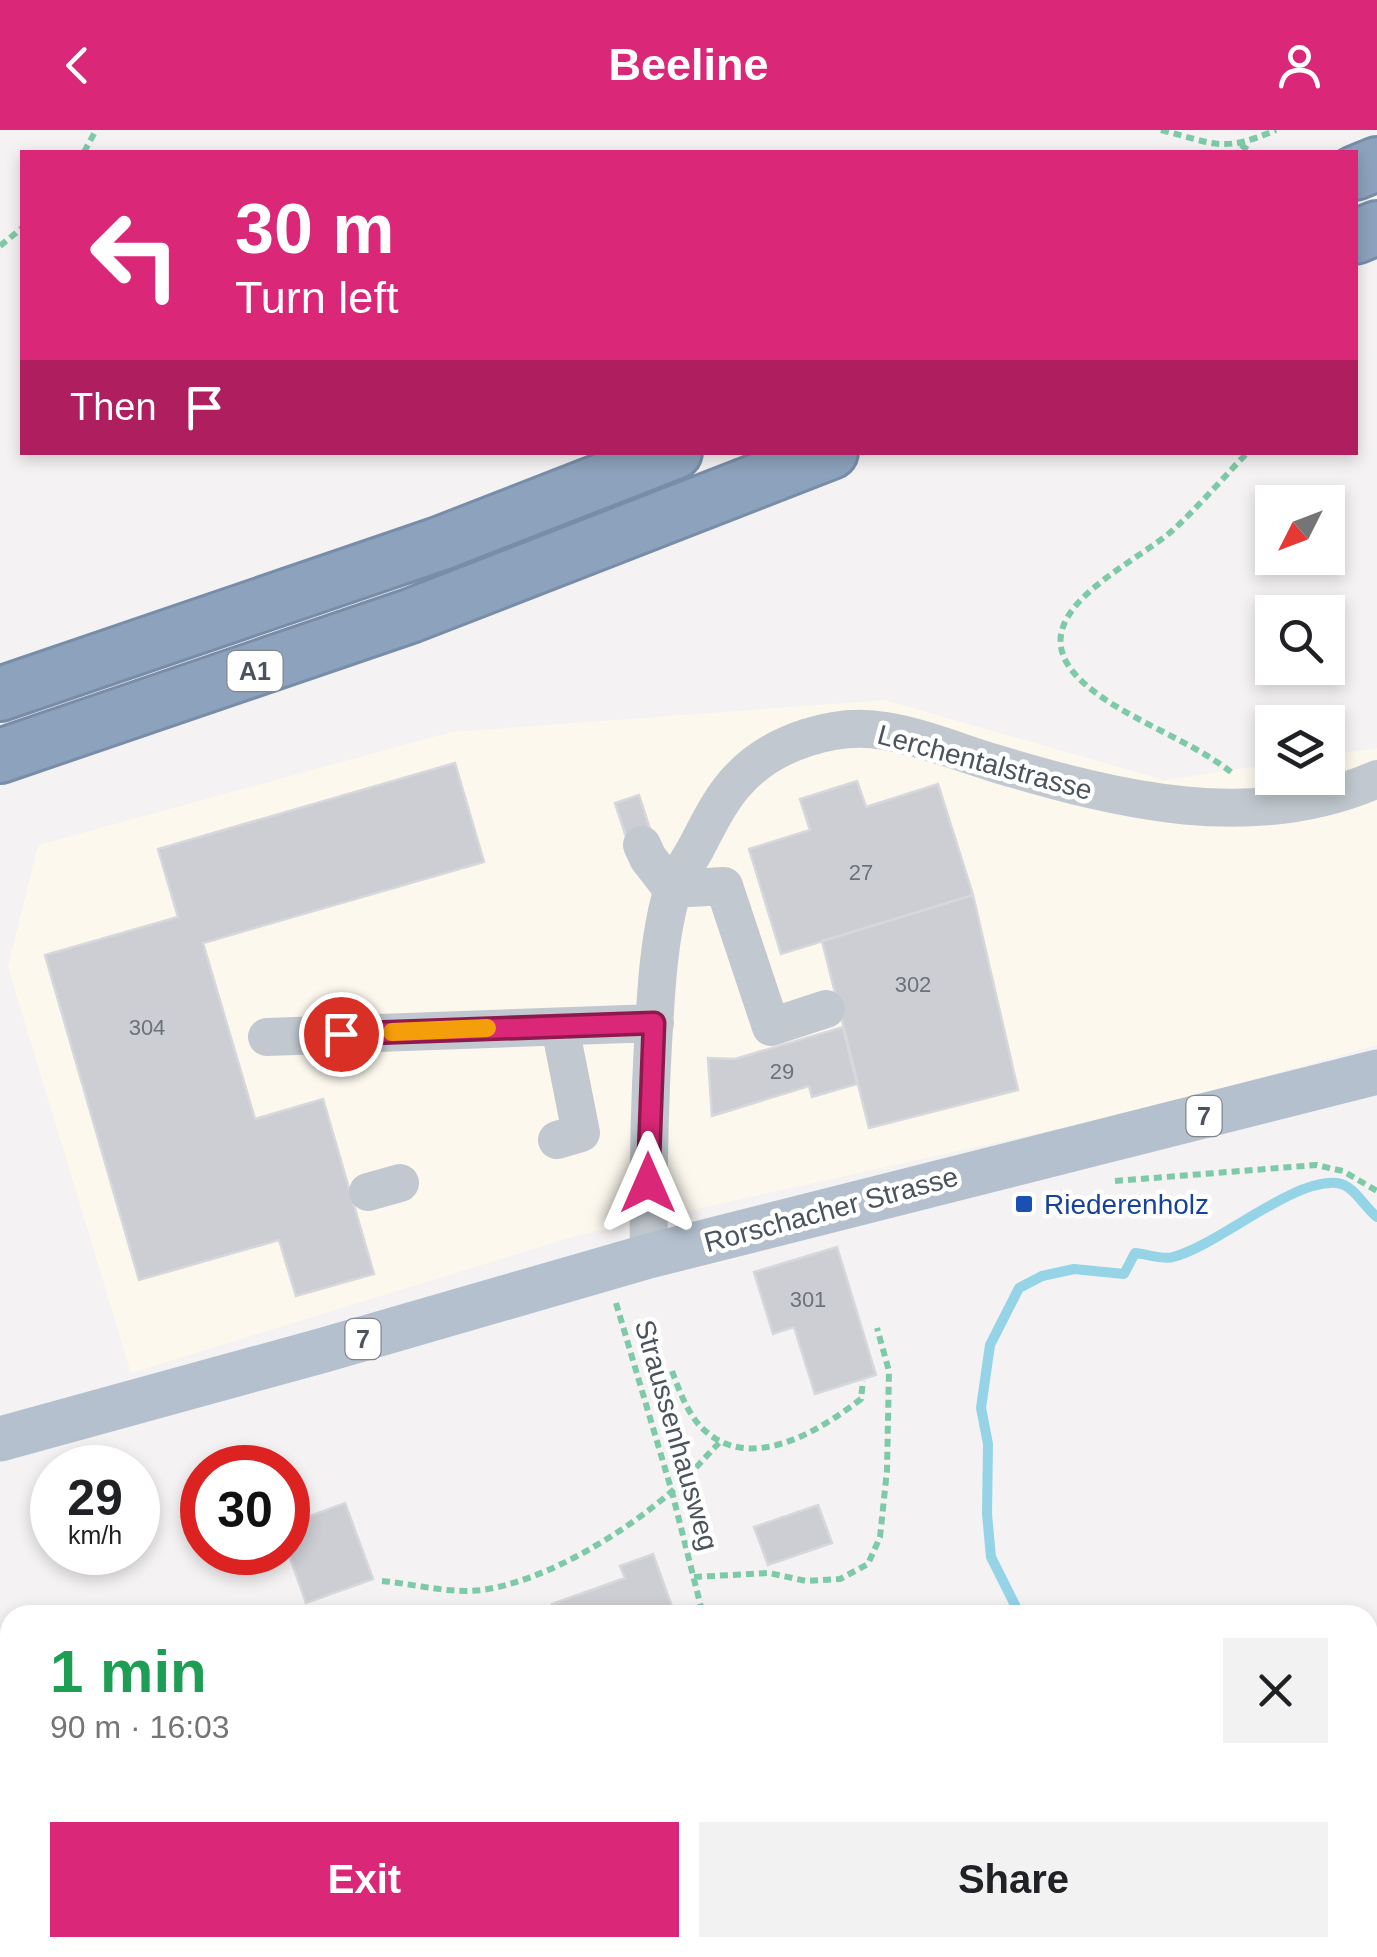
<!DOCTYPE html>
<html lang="en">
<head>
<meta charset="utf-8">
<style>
	:root { --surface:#fff; --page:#f2f2f2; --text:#202124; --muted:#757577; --accent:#db2777 }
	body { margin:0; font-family:Helvetica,sans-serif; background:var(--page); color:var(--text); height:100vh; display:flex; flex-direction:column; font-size:38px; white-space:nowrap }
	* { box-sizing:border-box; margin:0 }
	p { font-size:32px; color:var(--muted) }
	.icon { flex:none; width:55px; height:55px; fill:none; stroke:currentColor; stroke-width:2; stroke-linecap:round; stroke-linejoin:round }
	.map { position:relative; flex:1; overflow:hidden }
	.sheet { position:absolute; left:0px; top:1475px; width:1378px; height:352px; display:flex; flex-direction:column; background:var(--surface); border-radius:30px 30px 0 0; box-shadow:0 5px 15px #0003 }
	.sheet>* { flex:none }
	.guide { position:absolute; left:20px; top:20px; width:1338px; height:305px; border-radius:0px; box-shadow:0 5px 15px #0003; background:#db2777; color:#fff; overflow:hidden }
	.needle { width:65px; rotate:228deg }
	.buttons { position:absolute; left:1255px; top:355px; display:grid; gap:20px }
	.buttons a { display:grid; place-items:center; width:90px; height:90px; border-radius:0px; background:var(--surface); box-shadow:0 5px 15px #0003; font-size:50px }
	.speed { position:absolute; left:30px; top:1315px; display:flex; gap:20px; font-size:50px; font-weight:700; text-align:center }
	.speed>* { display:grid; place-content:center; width:130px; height:130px; border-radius:50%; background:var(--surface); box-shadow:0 5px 15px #0003; line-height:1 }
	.speed small { font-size:25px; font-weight:400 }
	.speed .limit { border:15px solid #d22; background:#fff; color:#111 }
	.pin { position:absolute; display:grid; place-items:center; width:85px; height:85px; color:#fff; margin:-42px; border:5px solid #fff; border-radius:50%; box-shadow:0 2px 10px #0007 }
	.me { position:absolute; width:110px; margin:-55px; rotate:0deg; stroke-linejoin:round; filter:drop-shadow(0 0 8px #0008) }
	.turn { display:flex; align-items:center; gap:35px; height:210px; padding:0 50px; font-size:45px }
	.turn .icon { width:130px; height:130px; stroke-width:2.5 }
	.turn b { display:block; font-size:70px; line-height:85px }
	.then { display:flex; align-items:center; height:95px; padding:0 50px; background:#0003; gap:20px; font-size:38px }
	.round { display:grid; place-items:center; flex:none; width:105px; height:105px; border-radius:0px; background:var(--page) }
	.head { display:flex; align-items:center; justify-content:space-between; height:170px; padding:0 50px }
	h1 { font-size:60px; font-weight:700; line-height:75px; color:#1e9e55 }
	.primary-button { display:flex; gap:20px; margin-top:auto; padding:20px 50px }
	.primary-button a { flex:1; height:115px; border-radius:0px; background:var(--accent); color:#fff; font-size:40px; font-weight:700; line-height:115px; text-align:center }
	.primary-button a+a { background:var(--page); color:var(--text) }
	header { display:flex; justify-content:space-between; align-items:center; height:130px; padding:0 50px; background:var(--accent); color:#fff; font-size:45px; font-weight:700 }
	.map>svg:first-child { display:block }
</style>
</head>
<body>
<header><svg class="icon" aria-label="back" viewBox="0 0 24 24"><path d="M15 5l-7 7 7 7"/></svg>Beeline<svg class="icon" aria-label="person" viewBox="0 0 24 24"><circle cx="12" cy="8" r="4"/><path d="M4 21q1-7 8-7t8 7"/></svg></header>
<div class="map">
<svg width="1377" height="1827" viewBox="0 0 1377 1827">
	<rect width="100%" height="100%" fill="#f4f2f2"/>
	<path fill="#fcf8ee" d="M 885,570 L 1164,650 L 1272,634 L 1272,648 L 1328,648 L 1328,625 L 1377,618 L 1377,915 L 1152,978 L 579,1105 L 131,1243 L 8,837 L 38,715 L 451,602 Z"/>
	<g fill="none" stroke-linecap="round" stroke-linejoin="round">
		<path stroke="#95d3e7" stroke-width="10" d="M 1020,1485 L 991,1427 L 987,1384 L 988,1314 L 981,1278 L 990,1215 L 1019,1158 L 1042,1146 L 1074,1139 L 1124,1144 L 1135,1123 C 1147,1124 1163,1130 1173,1127 C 1219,1115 1291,1049 1337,1053 C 1354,1055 1364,1077 1377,1087
			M 1055,1818 L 1056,1827"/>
	</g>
	<path fill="#ccced4" stroke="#d6d8dc" stroke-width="2.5" d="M 455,633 L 484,732 L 203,813 L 255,989 L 323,969 L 374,1144 L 296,1166 L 279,1110 L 139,1150 L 45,825 L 178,787 L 158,719 Z
		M 857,651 L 866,677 L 938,654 L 973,765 L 781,824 L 749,719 L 810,700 L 800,669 Z
		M 639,665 L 651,702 L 627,710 L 615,673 Z
		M 973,765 L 1018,960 L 869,998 L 822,811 Z
		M 843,897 L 857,954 L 812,967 L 809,956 L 712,986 L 708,928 L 735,929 Z
		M 837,1117 L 876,1245 L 815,1264 L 794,1197 L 773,1204 L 754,1142 Z
		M 345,1373 L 373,1449 L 306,1473 L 288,1422 L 288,1394 Z
		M 818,1375 L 832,1413 L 768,1435 L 754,1397 Z
		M 653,1424 L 674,1482 L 666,1485 L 556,1485 L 552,1474 L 625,1448 L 620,1436 Z"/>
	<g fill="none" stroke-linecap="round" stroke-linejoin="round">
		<defs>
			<path id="highway" d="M 1355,43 L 1377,34
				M 1355,107 L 1377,98
				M 0,564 L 439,414 L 675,322
				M 0,626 L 410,486 L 831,322"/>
		</defs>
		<use href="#highway" stroke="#788da8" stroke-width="58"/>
		<path stroke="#7ec9a7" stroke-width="6" stroke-dasharray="8 5" stroke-linecap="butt" d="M 1161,0 C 1216,14 1222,23 1276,0
			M 1241,15 L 1251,22
			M 84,22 L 96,0
			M 0,116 L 22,98
			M 1231,642 C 1187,608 1127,590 1086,555 C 1008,488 1130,438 1173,400 C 1199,376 1223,348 1248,322
			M 1115,1051 L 1316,1035 L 1343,1041 L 1377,1061
			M 616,1173 L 672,1362 L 703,1485
			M 672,1241 C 679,1260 687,1282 701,1297 C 748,1345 818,1302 861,1269 L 863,1251
			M 694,1447 L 769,1443 L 806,1451 L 840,1449 L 868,1434 L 880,1407 L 887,1340 L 889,1241 L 877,1198
			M 382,1451 C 415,1454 449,1464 482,1460 C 545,1451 623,1404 671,1362 C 688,1348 703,1329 719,1313
			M 777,1818 L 778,1827"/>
		<path stroke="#c1c8cf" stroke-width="38" d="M 642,715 L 648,728 L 672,759 L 724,756 L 771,897 L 826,879
			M 267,907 L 655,893
			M 557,1010 L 581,1003 L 560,897
			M 368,1062 L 400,1053
			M 649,1126 C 648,1055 649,985 653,914 C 656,864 658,813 671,765 C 675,749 688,733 696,718 C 708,695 721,667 740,648 C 774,612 836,592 885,601 C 922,607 958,622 994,633 C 1117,670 1253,704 1377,649"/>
		<path stroke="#b4c0ce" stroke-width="45" d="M 0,1309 L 324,1220 L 649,1126 L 1377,942"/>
		<use href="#highway" stroke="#8da2bc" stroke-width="52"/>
	</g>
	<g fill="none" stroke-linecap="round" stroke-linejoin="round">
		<defs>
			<path id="route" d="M 341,904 L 654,893 L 648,1053"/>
		</defs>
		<use href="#route" stroke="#8e194d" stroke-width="25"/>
		<use href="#route" stroke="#db2777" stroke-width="18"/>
		<path stroke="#f59e0b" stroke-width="18" d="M 392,902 L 487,898"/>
	</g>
	<rect fill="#1a4fb4" stroke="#fff" stroke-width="4" x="1014" y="1064" width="20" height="20" rx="5"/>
	<g text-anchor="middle" stroke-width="9" stroke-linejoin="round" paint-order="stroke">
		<g font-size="22" fill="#6b727c">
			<text x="861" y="750">27</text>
			<text x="913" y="862">302</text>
			<text x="147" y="905">304</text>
			<text x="782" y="949">29</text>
			<text x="808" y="1177">301</text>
		</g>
		<g fill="#fff" stroke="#81878e" stroke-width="2.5">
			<rect x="227.5" y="521" width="55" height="40" rx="8"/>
			<rect x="1186.5" y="966" width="35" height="40" rx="8"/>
			<rect x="345.5" y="1189" width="35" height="40" rx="8"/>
		</g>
		<g font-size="25" font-weight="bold" fill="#4b545e">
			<text x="255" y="550">A1</text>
			<text x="1204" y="995">7</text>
			<text x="363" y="1218">7</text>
		</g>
		<g font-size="28" fill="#4b545e" stroke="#fff">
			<text transform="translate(985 632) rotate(15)" y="10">Lerchentalstrasse</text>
			<text transform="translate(831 1079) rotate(-15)" y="10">Rorschacher Strasse</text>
			<text transform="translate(677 1305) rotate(74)" y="10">Straussenhausweg</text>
		</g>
		<g font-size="28" fill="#164399" stroke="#fff" text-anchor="start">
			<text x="1044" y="1084">Riederenholz</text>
		</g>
	</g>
</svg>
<div class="buttons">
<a><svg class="needle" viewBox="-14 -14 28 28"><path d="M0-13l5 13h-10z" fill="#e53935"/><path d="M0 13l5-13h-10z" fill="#757577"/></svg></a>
<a><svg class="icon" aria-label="search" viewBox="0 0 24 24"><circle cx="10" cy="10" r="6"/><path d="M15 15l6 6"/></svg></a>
<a><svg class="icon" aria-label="layers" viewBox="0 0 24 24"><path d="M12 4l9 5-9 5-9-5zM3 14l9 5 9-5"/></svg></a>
</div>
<div class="speed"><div>29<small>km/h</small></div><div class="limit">30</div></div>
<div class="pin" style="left:341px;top:904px;background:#d93025"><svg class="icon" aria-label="arrive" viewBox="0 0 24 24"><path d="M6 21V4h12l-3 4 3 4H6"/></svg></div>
<svg class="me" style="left:648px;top:1053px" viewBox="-20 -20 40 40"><path d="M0-17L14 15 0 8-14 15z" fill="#db2777" stroke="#fff" stroke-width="4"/></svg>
<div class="guide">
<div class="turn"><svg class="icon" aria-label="left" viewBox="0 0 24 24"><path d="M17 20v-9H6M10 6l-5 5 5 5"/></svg><div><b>30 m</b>Turn left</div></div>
<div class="then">Then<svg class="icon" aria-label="arrive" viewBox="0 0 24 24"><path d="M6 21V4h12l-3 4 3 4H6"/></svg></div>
</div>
<section class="sheet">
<div class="head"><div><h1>1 min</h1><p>90 m · 16:03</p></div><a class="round"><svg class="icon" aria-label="close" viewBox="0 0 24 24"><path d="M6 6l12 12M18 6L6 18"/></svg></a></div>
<div class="primary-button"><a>Exit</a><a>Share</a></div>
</section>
</div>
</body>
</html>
